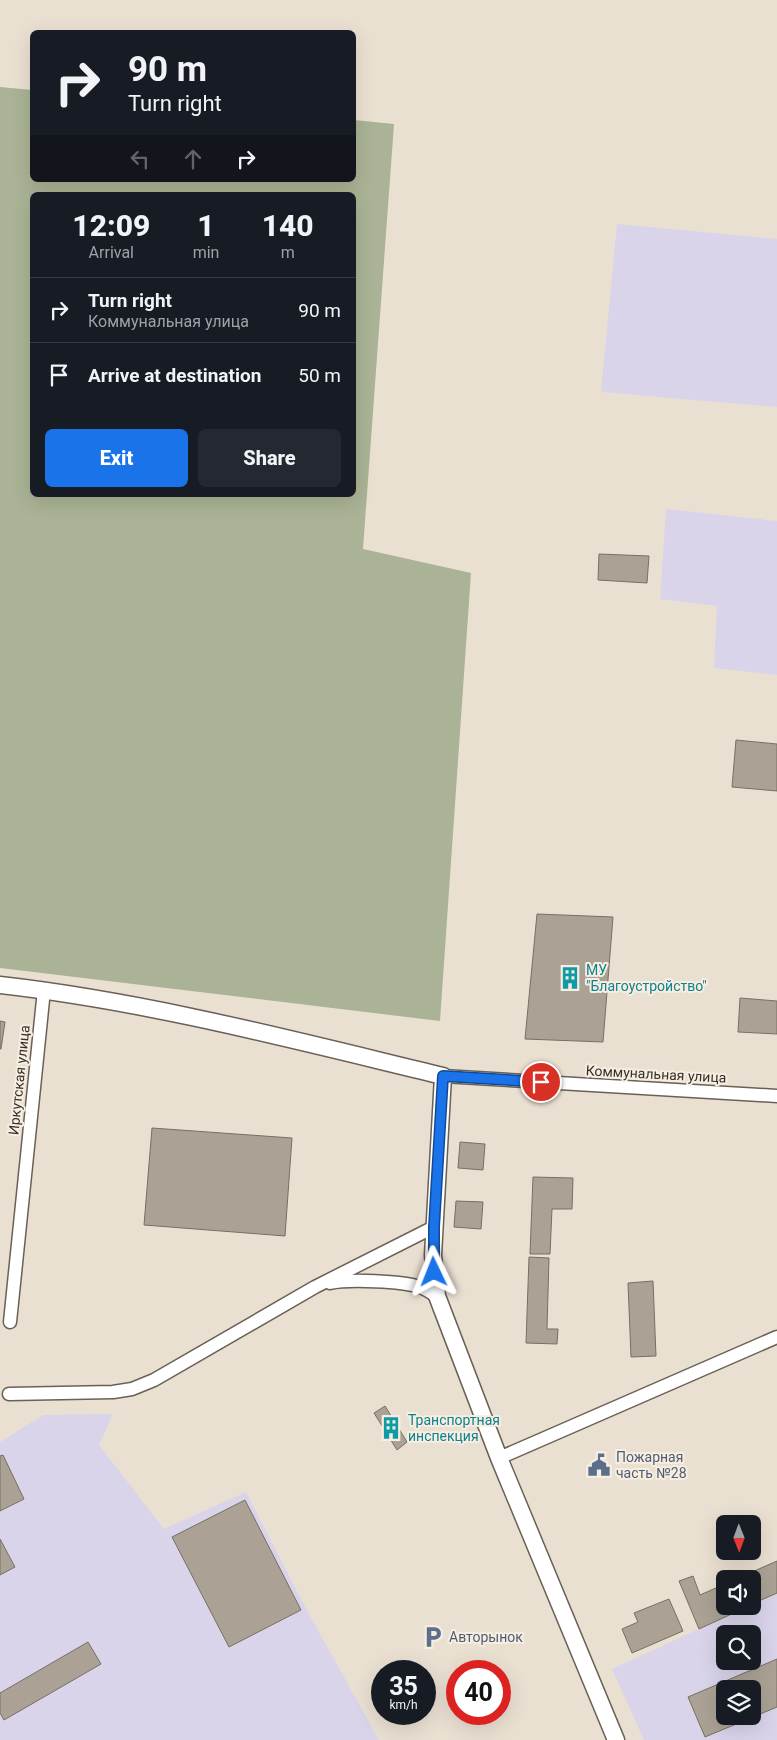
<!DOCTYPE html>
<html lang="en">
<head>
<meta charset="utf-8">
<style>
	:root { --surface:#171b24; --page:#242831; --text:#f1f3f6; --muted:#9ea1a6; --line:#363941; --accent:#1a73e8 }
	body { margin:0; font-family:Roboto,sans-serif; background:var(--page); color:var(--text); height:100vh; display:flex; flex-direction:column; font-size:19px; white-space:nowrap }
	* { box-sizing:border-box; margin:0 }
	p { font-size:16px; color:var(--muted) }
	.icon { flex:none; width:28px; height:28px; fill:none; stroke:currentColor; stroke-width:2; stroke-linecap:round; stroke-linejoin:round }
	.map { position:relative; flex:1; overflow:hidden }
	.side { position:absolute; left:30px; top:192px; width:326px; height:305px; display:flex; flex-direction:column; background:var(--surface); border-radius:8px; box-shadow:0 5px 20px #0002 }
	.side>* { flex:none }
	.top-card { position:absolute; left:30px; top:30px; width:326px; height:152px; border-radius:8px; box-shadow:0 5px 20px #0002; background:#171b24; color:var(--text); overflow:hidden }
	.needle { width:32px; rotate:179deg }
	.controls { position:absolute; left:716px; top:1515px; display:grid; gap:10px }
	.controls a { display:grid; place-items:center; width:45px; height:45px; border-radius:8px; background:var(--surface); box-shadow:0 5px 20px #0002; font-size:25px }
	.speed { position:absolute; left:371px; top:1660px; display:flex; gap:10px; font-size:25px; font-weight:700; text-align:center }
	.speed>* { display:grid; place-content:center; width:65px; height:65px; border-radius:50%; background:var(--surface); box-shadow:0 5px 20px #0002; line-height:1 }
	.speed small { font-size:12px; font-weight:400 }
	.speed .limit { border:8px solid #d22; background:#fff; color:#111 }
	.pin { position:absolute; display:grid; place-items:center; width:42px; height:42px; color:#fff; margin:-21px; border:2px solid #fff; border-radius:50%; box-shadow:0 1px 5px #0007 }
	.me { position:absolute; width:55px; margin:-28px; rotate:358deg; stroke-linejoin:round; filter:drop-shadow(0 0 4px #0008) }
	.turn { display:flex; align-items:center; gap:18px; height:105px; padding:0 15px; font-size:22px }
	.turn .icon { width:65px; height:65px; stroke-width:2.5 }
	.turn b { display:block; font-size:35px; line-height:42px }
	.lanes { display:flex; align-items:center; height:48px; padding:0 15px; background:#0003; justify-content:center; gap:25px; direction:ltr }
	.lanes .off { opacity:.35 }
	.eta { display:flex; justify-content:space-evenly; align-items:center; height:85px; text-align:center }
	.eta b { font-size:30px; font-weight:800; line-height:35px }
	.button { display:flex; gap:10px; margin-top:auto; padding:10px 15px }
	.button a { flex:1; height:58px; border-radius:8px; background:var(--accent); color:#fff; font-size:20px; font-weight:800; line-height:58px; text-align:center }
	.button a+a { background:var(--page); color:var(--text) }
	ul { padding:0; list-style:none }
	li { display:flex; align-items:center; gap:15px; height:65px; padding:0 15px; border-top:1px solid var(--line) }
	li div { flex:1 }
	li b { display:block; font-size:19px }
	li em { font-style:normal }
	.map>svg:first-child { display:block }
</style>
</head>
<body>
<div class="map">
<svg width="777" height="1740" viewBox="0 0 777 1740">
	<rect width="100%" height="100%" fill="#eae0d2"/>
	<path fill="#d9d4ea" fill-rule="evenodd" d="M 617,224 L 777,239 L 777,407 L 601,392 Z
		M 666,509 L 777,521 L 777,675 L 714,668 L 717,606 L 660,599 Z
		M 113,1414 L 99,1445 L 164,1529 L 246,1492 L 304,1605 L 379,1740 L 0,1740 L 0,1442 L 43,1415 Z
		M 777,1593 L 777,1740 L 644,1740 L 612,1669 ZM 725,1634 L 752,1634 L 752,1661 L 725,1661 ZM 725,1689 L 752,1689 L 752,1716 L 725,1716 Z"/>
	<path fill="#aab395" fill-rule="evenodd" d="M 0,87 L 32,90 L 32,180 L 354,180 L 354,120 L 394,124 L 363,549 L 471,573 L 440,1021 L 0,968 ZM 32,195 L 354,195 L 354,495 L 32,495 Z"/>
	<path fill="#aba295" stroke="#786f63" fill-rule="evenodd" d="M 599,554 L 649,556 L 647,583 L 598,580 Z
		M 736,740 L 777,744 L 777,791 L 732,787 Z
		M 537,914 L 613,917 L 603,1042 L 525,1039 Z
		M 740,998 L 777,1001 L 777,1034 L 738,1032 Z
		M 0,1021 L 5,1022 L 1,1049 L 0,1049 Z
		M 152,1128 L 292,1138 L 285,1236 L 144,1225 Z
		M 460,1142 L 485,1144 L 483,1170 L 458,1168 Z
		M 533,1177 L 573,1178 L 572,1209 L 552,1209 L 550,1254 L 530,1254 Z
		M 456,1201 L 483,1202 L 481,1229 L 454,1227 Z
		M 529,1257 L 549,1258 L 547,1329 L 558,1329 L 557,1344 L 526,1343 Z
		M 653,1281 L 656,1356 L 631,1357 L 628,1283 Z
		M 385,1406 L 407,1442 L 397,1450 L 374,1413 Z
		M 3,1455 L 24,1499 L 0,1511 L 0,1456 Z
		M 245,1500 L 301,1610 L 229,1647 L 172,1537 Z
		M 0,1539 L 15,1567 L 0,1575 Z
		M 777,1561 L 777,1593 L 752,1604 L 752,1579 L 736,1579 Z
		M 693,1576 L 700,1595 L 725,1584 L 725,1606 L 749,1606 L 699,1629 L 679,1581 Z
		M 669,1599 L 683,1631 L 632,1653 L 622,1629 L 638,1622 L 634,1613 Z
		M 88,1642 L 101,1664 L 4,1720 L 0,1713 L 0,1693 Z
		M 777,1659 L 777,1707 L 705,1737 L 688,1697 ZM 725,1689 L 752,1689 L 752,1716 L 725,1716 Z"/>
	<g fill="none" stroke-linecap="round" stroke-linejoin="round">
		<defs>
			<path id="minor" d="M 443,1076 L 777,1096
				M 330,1283 C 348,1279 402,1281 420,1287 C 426,1289 431,1293 437,1296
				M 10,1322 L 44,990
				M 9,1394 L 113,1392 L 132,1389 L 154,1380 L 315,1287 L 434,1227
				M 499,1458 L 777,1337"/>
			<path id="tertiary" d="M 0,985 C 150,1002 297,1041 443,1076 L 433,1255 L 437,1296 L 499,1458 L 616,1740"/>
		</defs>
		<use href="#minor" stroke="#696155" stroke-width="15"/>
		<use href="#tertiary" stroke="#696155" stroke-width="19"/>
		<use href="#minor" stroke="#fff" stroke-width="12"/>
		<use href="#tertiary" stroke="#fff" stroke-width="16"/>
	</g>
	<g fill="none" stroke-linecap="round" stroke-linejoin="round">
		<defs>
			<path id="route" d="M 434,1272 L 434,1227 L 443,1076 L 541,1082"/>
		</defs>
		<use href="#route" stroke="#114b97" stroke-width="12"/>
		<use href="#route" stroke="#1a73e8" stroke-width="9"/>
	</g>
	<defs>
		<symbol id="building-bare" viewBox="-9 -9 18 18"><path d="M-4-6H4V6H1V3H-1V6H-4ZM-2.5-4.3h1.7v1.8h-1.7ZM.8-4.3h1.7v1.8H.8ZM-2.5-1h1.7V.8h-1.7ZM.8-1h1.7V.8H.8Z" fill="#0f9aa8" stroke="#f7ede0" stroke-width="2.5" paint-order="stroke"/></symbol>
		<symbol id="civic-bare" viewBox="-9 -9 18 18"><path d="M-.6-6.5H3V-4.5H.6V-3L4-1V1h2V6H-6V1h2V-1L-.6-3ZM-1.2 2.5V6h2.4V2.5Z" fill="#5c6f8a" stroke="#f7ede0" stroke-width="2.5" paint-order="stroke"/></symbol>
		<symbol id="parking-bare" viewBox="-9 -9 18 18"><path d="M-3.5-5.5H1a3.5 3.5 0 0 1 0 7H-1V5.5H-3.5ZM-1-3.4V-.6H.8a1.4 1.4 0 0 0 0-2.8Z" fill="#5c6f8a" stroke="#f7ede0" stroke-width="2.5" paint-order="stroke"/></symbol>
	</defs>
	<g fill-rule="evenodd">
		<use href="#building-bare" x="554" y="962" width="32" height="32"/>
		<use href="#building-bare" x="375" y="1412" width="32" height="32"/>
		<use href="#civic-bare" x="583" y="1449" width="32" height="32"/>
		<use href="#parking-bare" x="417" y="1621" width="32" height="32"/>
	</g>
	<g text-anchor="middle" stroke-width="4" stroke-linejoin="round" paint-order="stroke">
		<g font-size="14" fill="#0d838f" stroke="#f7ede0" text-anchor="start">
			<text x="586" y="975">МУ<tspan x="586" dy="16">"Благоустройство"</tspan></text>
			<text x="408" y="1425">Транспортная<tspan x="408" dy="16">инспекция</tspan></text>
		</g>
		<g font-size="14" fill="#33302b" stroke="#f7ede0">
			<text transform="translate(656 1074) rotate(3)" y="5">Коммунальная улица</text>
			<text transform="translate(19 1080) rotate(-84)" y="5">Иркутская улица</text>
		</g>
		<g font-size="14" fill="#4e5e75" stroke="#f7ede0" text-anchor="start">
			<text x="616" y="1462">Пожарная<tspan x="616" dy="16">часть №28</tspan></text>
			<text x="449" y="1642">Авторынок</text>
		</g>
	</g>
</svg>
<div class="controls">
<a><svg class="needle" viewBox="-14 -14 28 28"><path d="M0-13l5 13h-10z" fill="#e53935"/><path d="M0 13l5-13h-10z" fill="#9ea1a6"/></svg></a>
<a><svg class="icon" aria-label="sound" viewBox="0 0 24 24"><path d="M4 9h4l5-4v14l-5-4H4zM17 9q2 3 0 6"/></svg></a>
<a><svg class="icon" aria-label="search" viewBox="0 0 24 24"><circle cx="10" cy="10" r="6"/><path d="M15 15l6 6"/></svg></a>
<a><svg class="icon" aria-label="layers" viewBox="0 0 24 24"><path d="M12 4l9 5-9 5-9-5zM3 14l9 5 9-5"/></svg></a>
</div>
<div class="speed"><div>35<small>km/h</small></div><div class="limit">40</div></div>
<div class="pin" style="left:541px;top:1082px;background:#d93025"><svg class="icon" aria-label="arrive" viewBox="0 0 24 24"><path d="M6 21V4h12l-3 4 3 4H6"/></svg></div>
<svg class="me" style="left:434px;top:1272px" viewBox="-20 -20 40 40"><path d="M0-17L14 15 0 8-14 15z" fill="#1a73e8" stroke="#fff" stroke-width="4"/></svg>
<div class="top-card">
<div class="turn"><svg class="icon" aria-label="right" viewBox="0 0 24 24"><path d="M7 20v-9h11M14 6l5 5-5 5"/></svg><div><b>90 m</b>Turn right</div></div>
<div class="lanes"><svg class="icon off" aria-label="left" viewBox="0 0 24 24"><path d="M17 20v-9H6M10 6l-5 5 5 5"/></svg><svg class="icon off" aria-label="ahead" viewBox="0 0 24 24"><path d="M12 20V5M6 11l6-6 6 6"/></svg><svg class="icon" aria-label="right" viewBox="0 0 24 24"><path d="M7 20v-9h11M14 6l5 5-5 5"/></svg></div>
</div>
<section class="side">
<div class="eta">
<div><b>12:09</b><p>Arrival</p></div>
<div><b>1</b><p>min</p></div>
<div><b>140</b><p>m</p></div>
</div>
<ul>
<li><svg class="icon" aria-label="right" viewBox="0 0 24 24"><path d="M7 20v-9h11M14 6l5 5-5 5"/></svg><div><b>Turn right</b><p>Коммунальная улица</p></div><em>90 m</em></li>
<li><svg class="icon" aria-label="arrive" viewBox="0 0 24 24"><path d="M6 21V4h12l-3 4 3 4H6"/></svg><div><b>Arrive at destination</b></div><em>50 m</em></li>
</ul>
<div class="button"><a>Exit</a><a>Share</a></div>
</section>
</div>
</body>
</html>
